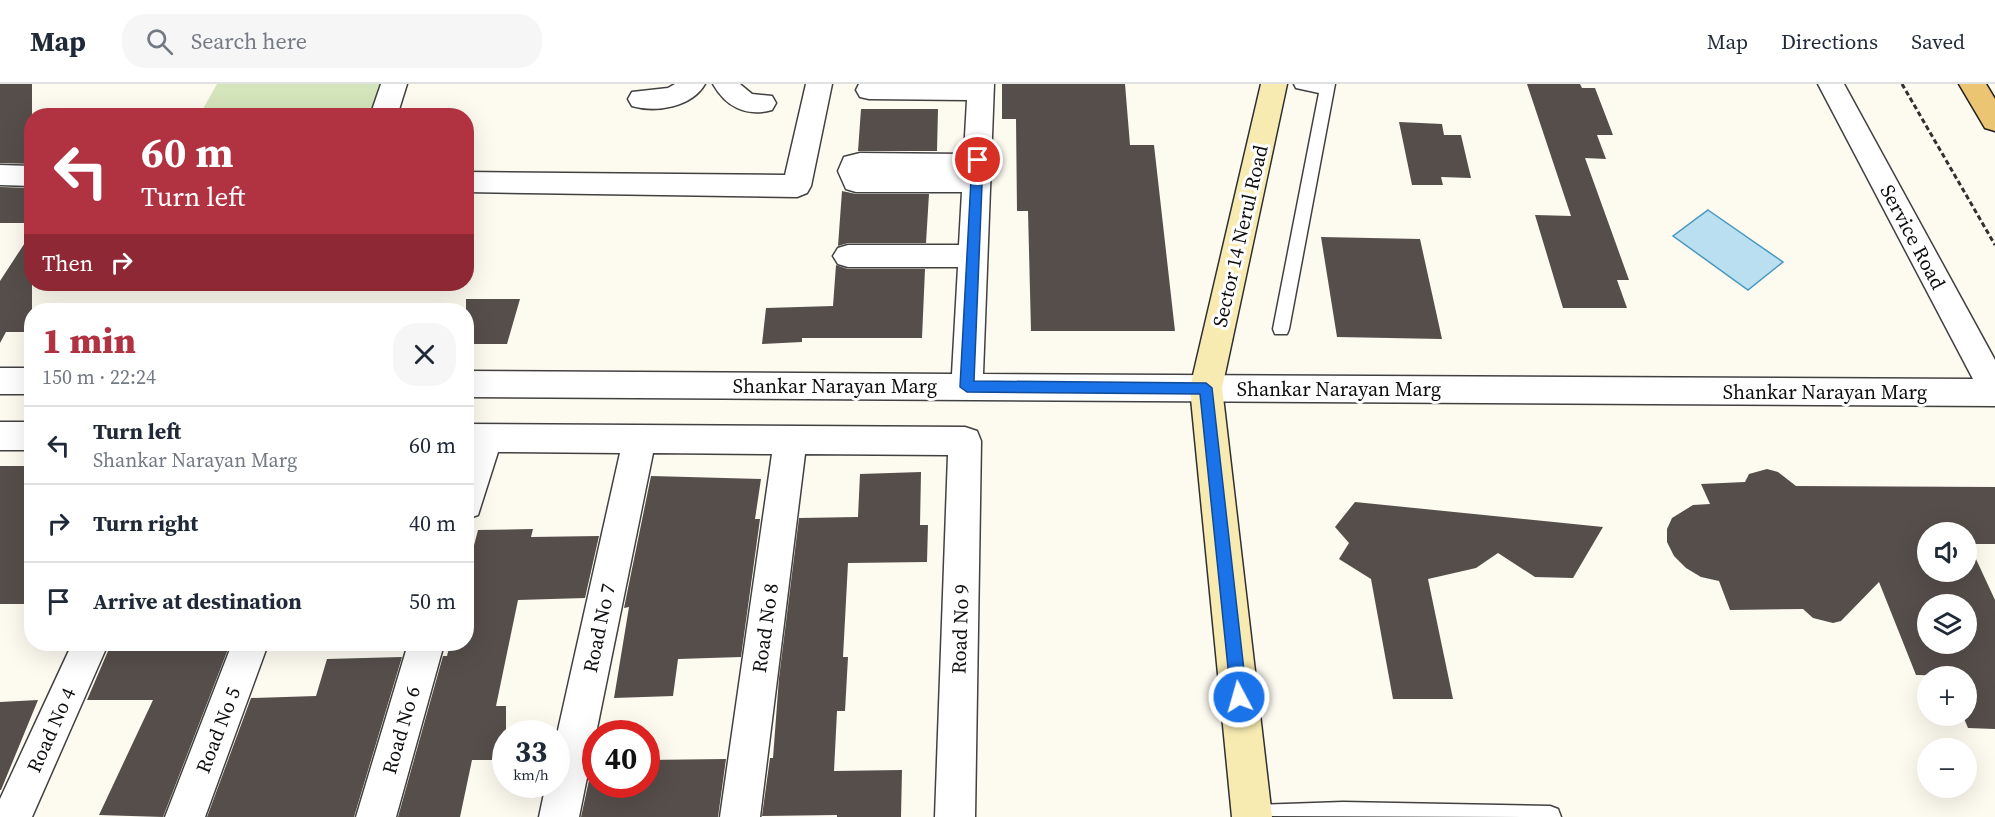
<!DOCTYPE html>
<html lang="en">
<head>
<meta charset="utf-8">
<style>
	:root { --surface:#fff; --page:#f6f6f7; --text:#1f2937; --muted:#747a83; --line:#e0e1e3; --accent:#b13342 }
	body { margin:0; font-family:"Source Serif 4",serif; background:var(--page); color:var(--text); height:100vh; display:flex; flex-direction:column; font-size:22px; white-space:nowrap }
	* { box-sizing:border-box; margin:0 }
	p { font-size:20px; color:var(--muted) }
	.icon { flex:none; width:33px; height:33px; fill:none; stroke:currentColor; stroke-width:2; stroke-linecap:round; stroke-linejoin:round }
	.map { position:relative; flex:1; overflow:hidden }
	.sheet { position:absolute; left:24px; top:219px; width:450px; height:348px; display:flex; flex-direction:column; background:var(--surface); border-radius:24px; box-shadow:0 6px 24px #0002 }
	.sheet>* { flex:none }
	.banner { position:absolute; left:24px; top:24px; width:450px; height:183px; border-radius:24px; box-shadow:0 6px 24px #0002; background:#b13342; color:#fff; overflow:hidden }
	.fabs { position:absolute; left:1917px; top:438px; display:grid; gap:12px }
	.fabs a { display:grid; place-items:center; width:60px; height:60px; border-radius:50%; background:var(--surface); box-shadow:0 6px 24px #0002; font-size:30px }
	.speed { position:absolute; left:492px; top:636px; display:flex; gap:12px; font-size:30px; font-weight:700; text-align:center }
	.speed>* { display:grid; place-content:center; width:78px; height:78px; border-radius:50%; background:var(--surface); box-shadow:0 6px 24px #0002; line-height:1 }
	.speed small { font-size:15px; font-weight:400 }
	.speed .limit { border:9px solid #d22; background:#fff; color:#111 }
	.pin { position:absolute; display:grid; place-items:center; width:51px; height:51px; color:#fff; margin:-26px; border:3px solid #fff; border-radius:50%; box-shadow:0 2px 6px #0007 }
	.me { position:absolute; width:66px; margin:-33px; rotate:354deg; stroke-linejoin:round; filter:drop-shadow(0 0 4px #0008) }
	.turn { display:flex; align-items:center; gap:21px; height:126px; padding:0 18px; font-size:27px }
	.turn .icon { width:78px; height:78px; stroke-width:2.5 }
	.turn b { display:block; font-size:42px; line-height:51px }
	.then { display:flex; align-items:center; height:57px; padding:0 18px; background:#0003; gap:12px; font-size:22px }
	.round { display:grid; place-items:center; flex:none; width:63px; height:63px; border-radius:24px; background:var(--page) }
	.summary { display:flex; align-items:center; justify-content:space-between; height:102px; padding:0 18px }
	h1 { font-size:36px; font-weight:800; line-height:45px; color:var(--accent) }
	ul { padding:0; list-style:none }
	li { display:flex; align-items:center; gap:18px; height:78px; padding:0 18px; border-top:2px solid var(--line) }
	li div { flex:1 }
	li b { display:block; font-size:22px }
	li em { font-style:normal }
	header { display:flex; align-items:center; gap:36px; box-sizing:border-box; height:84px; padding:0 30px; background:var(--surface); border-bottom:2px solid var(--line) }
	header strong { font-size:28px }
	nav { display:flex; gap:33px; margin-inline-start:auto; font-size:21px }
	.search { width:420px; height:54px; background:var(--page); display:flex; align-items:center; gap:15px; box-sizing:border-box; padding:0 21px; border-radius:24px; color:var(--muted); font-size:22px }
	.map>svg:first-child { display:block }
</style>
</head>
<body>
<header>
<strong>Map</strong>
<div class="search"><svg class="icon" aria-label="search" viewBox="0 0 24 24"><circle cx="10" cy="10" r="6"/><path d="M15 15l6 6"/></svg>Search here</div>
<nav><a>Map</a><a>Directions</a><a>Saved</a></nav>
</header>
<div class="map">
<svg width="1995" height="733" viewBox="0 0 1995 733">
	<rect width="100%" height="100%" fill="#fdfaf0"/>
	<path fill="#d4e5bc" d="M 217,0 L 382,0 L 369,31 L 199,32 Z"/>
	<path fill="#b9dff0" stroke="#4798c0" stroke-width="1.5" d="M 1708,126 L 1783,178 L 1748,206 L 1673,152 Z"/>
	<path fill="#554e4b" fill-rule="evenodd" d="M 0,0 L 32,0 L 32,80 L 0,79 Z
		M 1002,0 L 1125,0 L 1130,61 L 1154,61 L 1175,247 L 1031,247 L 1028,127 L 1017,127 L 1016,35 L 1002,35 Z
		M 1527,0 L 1580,0 L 1582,4 L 1595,4 L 1613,51 L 1597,51 L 1606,75 L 1585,74 L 1629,196 L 1617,196 L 1627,224 L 1563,224 L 1535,131 L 1571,132 Z
		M 861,25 L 938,25 L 937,67 L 858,67 Z
		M 1399,38 L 1442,40 L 1444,51 L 1461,51 L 1471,94 L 1441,93 L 1443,101 L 1412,101 Z
		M 0,103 L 32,104 L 32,139 L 0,139 Z
		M 842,107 L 856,110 L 929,110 L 926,159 L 848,159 L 838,162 Z
		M 32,148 L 32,248 L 6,248 L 0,259 L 0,197 Z
		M 1321,153 L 1420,155 L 1442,255 L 1337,253 Z
		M 836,181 L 848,185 L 925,185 L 922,254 L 802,254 L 802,258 L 762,260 L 766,224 L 833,222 Z
		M 466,215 L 520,215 L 507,260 L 466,260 Z
		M 0,382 L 32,382 L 32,520 L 0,520 Z
		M 1767,385 L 1778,388 L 1796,402 L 1995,403 L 1995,460 L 1969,460 L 1995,516 L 1995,645 L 1968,644 L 1963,632 L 1966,632 L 1966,592 L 1916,591 L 1879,498 L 1841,537 L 1833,539 L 1813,534 L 1803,525 L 1730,526 L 1719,497 L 1701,493 L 1686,484 L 1674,472 L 1667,458 L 1667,445 L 1672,434 L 1693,421 L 1710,420 L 1701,400 L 1745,398 L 1749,390 ZM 1928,448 L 1966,448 L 1966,488 L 1928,488 ZM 1928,520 L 1966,520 L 1966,560 L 1928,560 Z
		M 921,388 L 920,441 L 928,441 L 927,478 L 848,479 L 843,573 L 848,573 L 845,627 L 837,627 L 834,687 L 902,686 L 901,733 L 837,733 L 837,731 L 762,732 L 770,674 L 773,674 L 779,594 L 799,434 L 858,433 L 860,390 Z
		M 651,392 L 761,395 L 755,435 L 760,435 L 741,573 L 678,575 L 673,612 L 614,614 L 629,523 L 624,524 Z
		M 1355,418 L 1603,443 L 1573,494 L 1535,493 L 1498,469 L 1476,484 L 1428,495 L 1453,615 L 1393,615 L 1371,495 L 1339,475 L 1349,459 L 1335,443 Z
		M 533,445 L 531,453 L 599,452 L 585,514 L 518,516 L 496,622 L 506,622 L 506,676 L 472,676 L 460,733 L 398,733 L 443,572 L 447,572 L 450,560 L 466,560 L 466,492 L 478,446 Z
		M 111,560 L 230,560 L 163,733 L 99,731 L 153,616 L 87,616 Z
		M 402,573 L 354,733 L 207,733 L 251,614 L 316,612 L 327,575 Z
		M 38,616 L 1,706 L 0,706 L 0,618 Z
		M 726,675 L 718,733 L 581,733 L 593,678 L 596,678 L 596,700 L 646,700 L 646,676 Z"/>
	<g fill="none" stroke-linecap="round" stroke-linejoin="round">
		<defs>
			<path id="lane" d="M 1294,0 L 1335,0 L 1289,245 L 1287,250 L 1275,250 L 1273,245 L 1319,9 L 1296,4 Z
				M 1343,718 L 1550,722 L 1558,725 L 1561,733 L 1241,732 L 1244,724 L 1252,721 Z"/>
			<path id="street" d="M 381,0 L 407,0 L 397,32 L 370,32 Z
				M 675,0 L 705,0 C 692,23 656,29 632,22 L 628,15 L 632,8 L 668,4 Z
				M 713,0 L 740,0 L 752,10 L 772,12 L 776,19 L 772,26 C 746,33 726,23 713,0 Z
				M 806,0 L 832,0 L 811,102 L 807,109 L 797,113 L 466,108 L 466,88 L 785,91 Z
				M 859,0 L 994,0 L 983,290 L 1973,295 L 1818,0 L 1844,0 L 1995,276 L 1995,322 L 466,313 L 466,287 L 952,290 L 958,183 L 848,183 L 838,180 L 833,172 L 838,164 L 848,161 L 959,161 L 962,108 L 856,108 L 846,105 L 838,87 L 844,73 L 860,69 L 964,70 L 967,16 L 869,15 L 860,13 L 856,6 Z
				M 0,81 L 32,82 L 32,102 L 0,101 Z
				M 0,284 L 32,284 L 32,310 L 0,310 Z
				M 0,338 L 32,338 L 32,366 L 0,366 Z
				M 466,340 L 965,343 L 977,347 L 981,357 L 975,733 L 935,733 L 948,371 L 805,370 L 760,733 L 720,733 L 772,370 L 653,369 L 579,733 L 539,733 L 546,700 L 556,700 L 556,655 L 620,369 L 498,368 L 478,431 L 466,435 Z
				M 72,560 L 108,560 L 32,733 L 0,733 L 0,715 Z
				M 232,560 L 268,560 L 205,733 L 165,733 Z
				M 408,560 L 444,560 L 396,733 L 356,733 Z"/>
			<path id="secondary" d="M 1261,0 L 1287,0 L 1222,304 L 1272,733 L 1232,733 L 1190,304 Z"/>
			<path id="primary" d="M 1959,0 L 1986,0 L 1995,15 L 1995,47 L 1985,44 Z"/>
		</defs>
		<use href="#lane" stroke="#414141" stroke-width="3"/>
		<use href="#street" stroke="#414141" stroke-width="3"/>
		<use href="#secondary" stroke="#303030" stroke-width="3"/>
		<use href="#primary" stroke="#1f1f1f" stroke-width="3"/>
		<path stroke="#303030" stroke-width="3" stroke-dasharray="5 3" stroke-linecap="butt" d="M 1902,0 L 1995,161"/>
		<use href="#lane" fill="#fff" fill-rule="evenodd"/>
		<use href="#street" fill="#fff" fill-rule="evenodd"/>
		<use href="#secondary" fill="#f7ebb1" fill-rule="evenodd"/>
		<use href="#primary" fill="#ebc572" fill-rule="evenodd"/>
	</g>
	<path fill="#1a73e8" stroke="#114b97" stroke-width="1.5" d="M 978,71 L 983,76 L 974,297 L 1206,299 L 1212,304 L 1247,613 L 1244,618 L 1239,620 L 1233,618 L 1231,613 L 1200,310 L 967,308 L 960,303 L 972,76 Z"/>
	<g text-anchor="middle" stroke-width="6" stroke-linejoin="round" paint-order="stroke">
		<g font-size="20" fill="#0e0e0e" stroke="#fff">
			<text transform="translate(1240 152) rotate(-77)" y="7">Sector 14 Nerul Road</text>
			<text transform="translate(1913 153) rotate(62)" y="7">Service Road</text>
			<text x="835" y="309">Shankar Narayan Marg</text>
			<text x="1339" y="312">Shankar Narayan Marg</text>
			<text x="1825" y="315">Shankar Narayan Marg</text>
			<text transform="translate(599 544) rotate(-78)" y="7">Road No 7</text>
			<text transform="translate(765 544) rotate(-82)" y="7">Road No 8</text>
			<text transform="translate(960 545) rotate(-88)" y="7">Road No 9</text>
			<text transform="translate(51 646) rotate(-66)" y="7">Road No 4</text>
			<text transform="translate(218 646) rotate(-69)" y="7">Road No 5</text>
			<text transform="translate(401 646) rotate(-74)" y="7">Road No 6</text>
		</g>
	</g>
</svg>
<div class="fabs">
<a><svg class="icon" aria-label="sound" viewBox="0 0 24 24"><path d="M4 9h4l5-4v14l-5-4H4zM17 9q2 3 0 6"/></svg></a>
<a><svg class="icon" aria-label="layers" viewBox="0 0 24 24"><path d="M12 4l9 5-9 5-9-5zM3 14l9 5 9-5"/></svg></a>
<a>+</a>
<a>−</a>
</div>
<div class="speed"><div>33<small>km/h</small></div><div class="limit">40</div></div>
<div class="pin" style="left:978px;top:76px;background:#d93025"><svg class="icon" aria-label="arrive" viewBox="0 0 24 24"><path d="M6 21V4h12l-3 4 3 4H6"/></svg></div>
<svg class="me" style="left:1239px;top:613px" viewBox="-20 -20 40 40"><circle r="17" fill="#1a73e8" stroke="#fff" stroke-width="3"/><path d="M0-11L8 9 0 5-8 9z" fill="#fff"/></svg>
<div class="banner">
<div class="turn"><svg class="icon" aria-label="left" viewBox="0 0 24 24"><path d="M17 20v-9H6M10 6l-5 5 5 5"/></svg><div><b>60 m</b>Turn left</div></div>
<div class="then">Then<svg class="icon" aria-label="right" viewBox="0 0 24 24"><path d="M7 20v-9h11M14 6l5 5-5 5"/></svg></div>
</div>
<section class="sheet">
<div class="summary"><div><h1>1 min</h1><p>150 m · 22:24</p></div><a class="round"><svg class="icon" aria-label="close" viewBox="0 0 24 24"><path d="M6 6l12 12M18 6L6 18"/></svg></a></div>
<ul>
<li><svg class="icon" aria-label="left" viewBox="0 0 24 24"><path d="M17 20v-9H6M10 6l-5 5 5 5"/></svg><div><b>Turn left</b><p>Shankar Narayan Marg</p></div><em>60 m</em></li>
<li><svg class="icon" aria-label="right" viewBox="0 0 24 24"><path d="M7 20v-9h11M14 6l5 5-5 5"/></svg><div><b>Turn right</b></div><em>40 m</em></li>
<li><svg class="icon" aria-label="arrive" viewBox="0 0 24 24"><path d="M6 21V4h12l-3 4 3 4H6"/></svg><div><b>Arrive at destination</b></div><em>50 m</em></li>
</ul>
</section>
</div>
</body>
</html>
